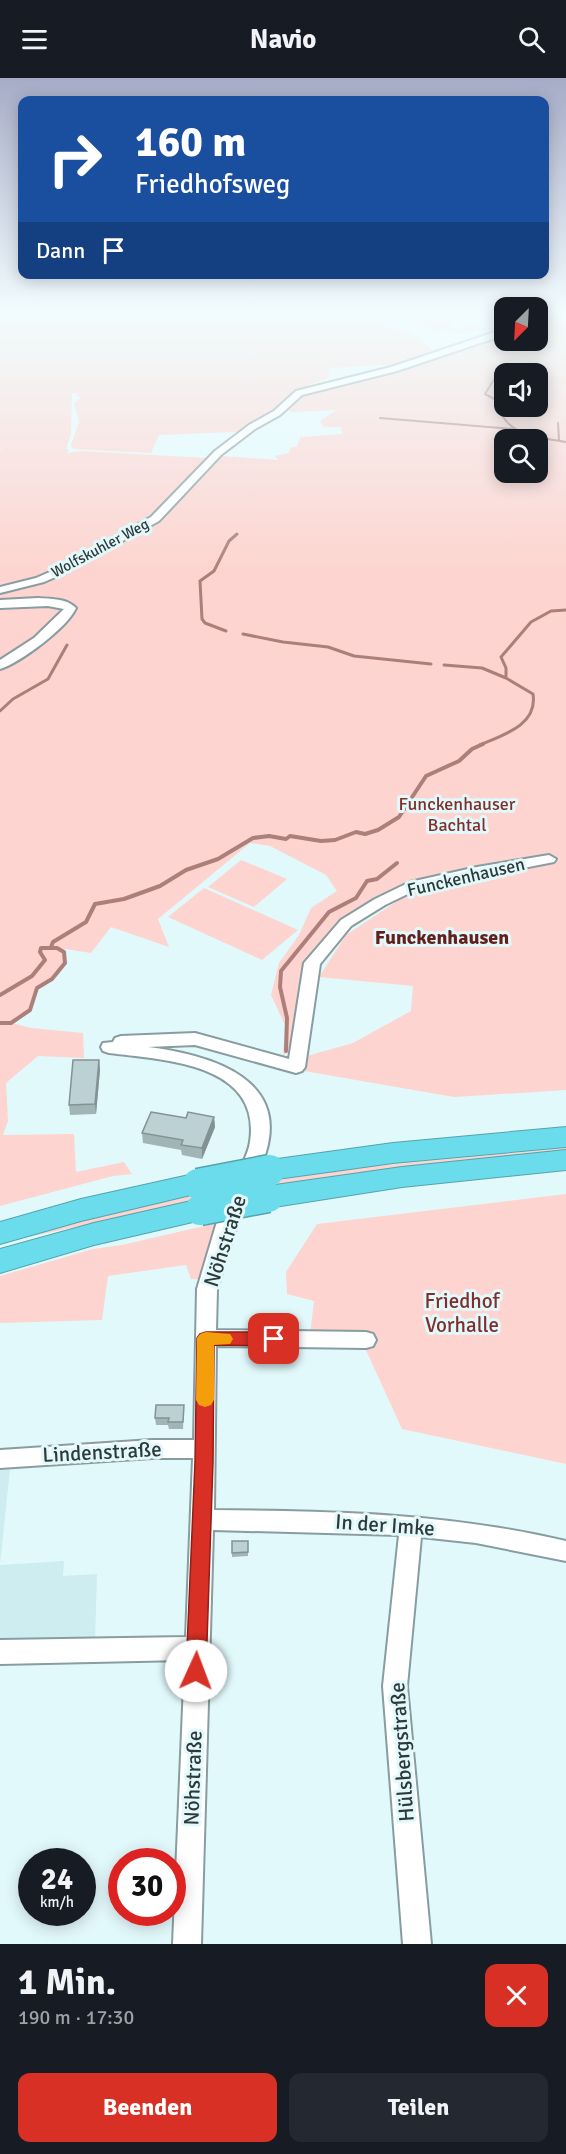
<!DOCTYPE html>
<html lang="de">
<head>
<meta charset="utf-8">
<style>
	:root { --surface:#171b24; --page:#242831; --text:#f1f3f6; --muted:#9ea1a6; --accent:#d93025 }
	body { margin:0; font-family:Signika,sans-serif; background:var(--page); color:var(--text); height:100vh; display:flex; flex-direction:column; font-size:22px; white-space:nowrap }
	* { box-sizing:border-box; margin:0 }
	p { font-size:20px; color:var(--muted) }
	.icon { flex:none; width:33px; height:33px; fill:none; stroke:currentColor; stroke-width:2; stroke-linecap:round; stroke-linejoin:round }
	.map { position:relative; height:1866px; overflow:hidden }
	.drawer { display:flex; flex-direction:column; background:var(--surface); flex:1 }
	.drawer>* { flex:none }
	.guide { position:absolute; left:18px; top:18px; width:531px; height:183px; border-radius:12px; box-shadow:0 3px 15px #0003; background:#1a4fa0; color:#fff; overflow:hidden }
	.needle { width:39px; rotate:204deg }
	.tools { position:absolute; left:494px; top:219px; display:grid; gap:12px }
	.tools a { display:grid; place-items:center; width:54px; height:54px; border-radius:12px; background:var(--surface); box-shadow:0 3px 15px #0003; font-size:30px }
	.speed { position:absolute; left:18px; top:1770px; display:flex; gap:12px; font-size:30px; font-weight:700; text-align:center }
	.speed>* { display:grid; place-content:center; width:78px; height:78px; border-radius:50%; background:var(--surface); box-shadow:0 3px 15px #0003; line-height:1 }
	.speed small { font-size:15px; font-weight:400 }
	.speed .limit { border:9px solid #d22; background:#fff; color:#111 }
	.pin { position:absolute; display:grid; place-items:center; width:51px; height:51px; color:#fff; margin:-26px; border-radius:12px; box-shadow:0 3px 9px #0006 }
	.me { position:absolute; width:66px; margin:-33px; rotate:2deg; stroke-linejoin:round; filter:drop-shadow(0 0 4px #0008) }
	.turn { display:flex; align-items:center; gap:21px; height:126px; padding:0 18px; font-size:27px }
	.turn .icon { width:78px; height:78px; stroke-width:2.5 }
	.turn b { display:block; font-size:42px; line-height:51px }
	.then { display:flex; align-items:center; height:57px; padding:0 18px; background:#0003; gap:12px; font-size:22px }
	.round { display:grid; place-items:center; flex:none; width:63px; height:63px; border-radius:12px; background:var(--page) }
	.head { display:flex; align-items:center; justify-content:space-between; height:102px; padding:0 18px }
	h1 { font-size:36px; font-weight:700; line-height:45px }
	.button { display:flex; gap:12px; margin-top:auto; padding:12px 18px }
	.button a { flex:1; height:69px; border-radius:12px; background:var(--accent); color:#fff; font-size:24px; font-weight:700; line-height:69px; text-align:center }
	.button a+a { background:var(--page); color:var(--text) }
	header { display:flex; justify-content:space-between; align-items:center; height:78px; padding:0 18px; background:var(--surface); font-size:27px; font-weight:700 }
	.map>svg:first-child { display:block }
</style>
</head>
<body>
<header><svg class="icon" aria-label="menu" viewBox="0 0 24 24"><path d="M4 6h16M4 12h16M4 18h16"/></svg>Navio<svg class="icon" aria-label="search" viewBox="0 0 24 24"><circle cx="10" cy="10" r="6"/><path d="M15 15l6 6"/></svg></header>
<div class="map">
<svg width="566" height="1866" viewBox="0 0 566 1866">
	<rect width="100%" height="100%" fill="#e2f9fc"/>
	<path fill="#cdedf1" d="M 0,1392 L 10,1392 L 0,1486 Z
		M 64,1483 L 63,1498 L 97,1496 L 95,1564 L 0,1566 L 0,1487 Z"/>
	<path fill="#fdd4cf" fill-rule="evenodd" d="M 0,235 L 392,235 L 380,239 L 379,243 L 388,251 C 404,248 424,263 434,275 L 403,286 L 328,290 L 329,297 L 325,302 L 308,307 L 309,310 L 300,313 L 282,328 L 249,348 L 236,354 L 159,357 L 151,375 L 73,371 L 71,367 L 79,344 L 74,325 L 80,320 L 75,315 L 72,315 L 71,356 L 66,371 L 69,372 L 67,375 L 81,373 L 207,380 L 187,403 L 222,378 L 278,382 L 275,378 L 289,375 L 291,369 L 297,369 L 300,359 L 343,356 L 340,349 L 324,349 L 320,343 L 336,332 L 291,334 L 285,329 L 294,318 L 394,291 L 504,254 L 504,262 L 537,262 L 537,243 L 543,239 L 537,238 L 537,235 L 566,235 L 566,1012 L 454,1019 L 304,993 L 307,978 L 353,965 L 411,933 L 413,908 L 319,899 L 346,857 L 420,808 L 386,816 L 334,847 L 302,896 L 294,972 L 283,977 L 285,947 L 271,917 L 279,885 L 299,857 L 311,830 L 337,813 L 326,797 L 270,768 L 250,765 L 158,841 L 169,869 L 111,849 L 91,875 L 59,870 L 64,874 L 65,885 L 52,901 L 37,910 L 33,917 L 30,932 L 12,945 L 31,950 L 83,955 L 84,980 L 38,978 L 6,1005 L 8,1043 L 3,1057 L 74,1056 L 76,1094 L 124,1084 L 132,1096 L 113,1098 L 0,1128 L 0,587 L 25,573 L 69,527 L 0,526 L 0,372 L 4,371 L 0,371 ZM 504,296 L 537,296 L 537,328 L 504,328 ZM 504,362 L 537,362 L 537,394 L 504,394 Z
		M 409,236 L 454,244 L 448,248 L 457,251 L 475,247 L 493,251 L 459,256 L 451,252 L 436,253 L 411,242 Z
		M 51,527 L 60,529 L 61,532 L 30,562 L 0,580 L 0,529 Z
		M 241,782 L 287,801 L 254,829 L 208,809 Z
		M 204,810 L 298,852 L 262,882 L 168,839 Z
		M 566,1070 L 566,1074 L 260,1109 L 261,1105 L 356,1090 Z
		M 220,1112 L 221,1117 L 29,1159 L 91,1140 Z
		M 566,1116 L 566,1386 L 402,1351 L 365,1270 L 309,1266 L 314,1223 L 287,1216 L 286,1194 L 317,1146 Z
		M 221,1144 L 202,1201 L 191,1201 L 186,1187 L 108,1198 L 102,1242 L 0,1245 L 0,1198 L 93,1171 L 122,1167 Z"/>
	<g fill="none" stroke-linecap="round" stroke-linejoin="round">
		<path stroke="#ad7f7a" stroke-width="2" d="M 495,300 L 485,316 L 498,323 C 501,357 538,359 566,364
			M 380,340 L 514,351
			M 558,345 L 559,362"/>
		<path stroke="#ad7f7a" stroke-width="3" d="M 226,553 L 205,545 L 202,541 L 200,503 L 214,493 L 229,463 L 237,456
			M 243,556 L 283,564 L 328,569 L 354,578 L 431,586
			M 444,587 L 482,590 L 506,600
			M 0,633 L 13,621 L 48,601 L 67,567
			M 480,667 C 503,657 538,647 533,616 L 506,600 L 506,590 L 501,579 L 531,544 L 551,533 L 566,532"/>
		<path stroke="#ad7f7a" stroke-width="4" d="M 51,869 L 53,864 L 86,844 L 95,826 L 124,821 L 160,808 L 186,792 L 218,781 L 253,760 L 269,758 L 286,761 L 290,758 L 321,763 L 335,762 L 356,754 L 365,756 L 378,752 L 399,739 L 426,698 L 459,683 L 472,671 L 483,666
			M 0,917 L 32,898 L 45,882 L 40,874 L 41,870 L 57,870 L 64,874 L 65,885 L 52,901 L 37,910 L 30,932 L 11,945 L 0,945
			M 286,973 L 287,940 L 280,909 L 281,893 L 329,834 L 356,820 L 367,803 L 377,801 L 397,785"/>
		<defs>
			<path id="minor" d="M 543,235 L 553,235 L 537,245 L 537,239 Z
				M 504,251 L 504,257 L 397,293 L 302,317 L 280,337 L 255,351 L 221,377 L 159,443 L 60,497 L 44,504 L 0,515 L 0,509 L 36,500 L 52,493 L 151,439 L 215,373 L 249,347 L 274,333 L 296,313 L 391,289 Z
				M 38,520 C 51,521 66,520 76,530 C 68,549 20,585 0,591 L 0,582 L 34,560 L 64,531 L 48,528 L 0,530 L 0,522 Z
				M 549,777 L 556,781 L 554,784 L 420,810 L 385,827 L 351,848 L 320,886 L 305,989 L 302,993 L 296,995 L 195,967 L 148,969 C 227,979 305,1010 253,1104 L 246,1106 L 239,1104 L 237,1099 C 241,1087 248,1077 250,1064 C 262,985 164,982 109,975 L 103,973 L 101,969 L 103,965 L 113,964 L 115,960 L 121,958 L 195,955 L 289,981 L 304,885 L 341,842 L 375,821 L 410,804 L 477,789 Z
				M 236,1115 L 243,1117 L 245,1122 L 217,1211 L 216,1252 L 366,1254 L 373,1256 L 376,1262 L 373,1268 L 366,1270 L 216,1268 L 214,1432 C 336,1433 446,1435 566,1463 L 566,1483 L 476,1465 L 421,1459 L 407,1608 L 431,1866 L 403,1866 L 383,1608 L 399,1457 L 213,1452 L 201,1866 L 173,1866 L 185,1582 L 0,1586 L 0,1562 L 186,1559 L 193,1380 L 152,1380 L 0,1390 L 0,1372 L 152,1362 L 194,1362 L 197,1211 L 216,1147 L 229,1117 Z"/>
			<path id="highway" d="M 566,1049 L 566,1069 L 393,1085 L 270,1102 L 260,1099 L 256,1092 L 260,1085 L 270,1082 L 393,1065 Z
				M 566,1072 L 566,1092 L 402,1109 L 268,1130 L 258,1127 L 254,1119 L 258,1111 L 268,1108 L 402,1089 Z
				M 198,1095 L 208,1099 L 212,1106 L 208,1113 L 81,1143 L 0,1166 L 0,1144 L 81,1121 Z
				M 200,1121 L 210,1124 L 215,1132 L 210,1140 L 94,1167 L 0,1195 L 0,1171 L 94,1145 Z"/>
		</defs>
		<use href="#minor" stroke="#889da0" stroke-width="4"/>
		<use href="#highway" stroke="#56a3ad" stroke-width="2"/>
		<use href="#minor" fill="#fff" fill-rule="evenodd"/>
		<use href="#highway" fill="#6adceb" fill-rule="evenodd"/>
		<defs>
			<path id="highway-bridge" d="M 198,1106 L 270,1092
				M 200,1132 L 268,1119"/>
		</defs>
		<use href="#highway-bridge" stroke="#56a3ad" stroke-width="33" stroke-linecap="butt"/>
		<use href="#highway-bridge" stroke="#6adceb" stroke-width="30"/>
	</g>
	<path fill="#a1b4b6" d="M 99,982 L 100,992 L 96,1036 L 70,1037 L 69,1027 Z
		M 214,1039 L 215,1049 L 202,1081 L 182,1077 L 181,1072 L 143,1065 L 142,1055 L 186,1040 Z
		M 184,1327 L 183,1351 L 169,1351 L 168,1347 L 156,1347 L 155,1340 Z
		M 232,1463 L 248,1463 L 248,1478 L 232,1479 Z"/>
	<path fill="#839294" d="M 99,982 L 100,992 L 96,1036 L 95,1026 Z
		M 214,1039 L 215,1049 L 202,1081 L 202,1070 Z"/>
	<path fill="#bbd1d4" stroke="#839294" stroke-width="1.5" d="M 73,982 L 99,982 L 95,1026 L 69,1027 Z
		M 151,1034 L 186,1040 L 188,1034 L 214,1039 L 202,1070 L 181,1067 L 183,1062 L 142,1055 Z
		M 156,1327 L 184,1327 L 183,1344 L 168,1344 L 169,1340 L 155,1340 Z
		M 232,1463 L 248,1463 L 248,1474 L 232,1475 Z"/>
	<linearGradient id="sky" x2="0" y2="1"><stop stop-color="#a6abc7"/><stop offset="0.47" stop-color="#f2fcfe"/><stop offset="1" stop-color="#f2fcfe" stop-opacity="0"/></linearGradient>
	<rect width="566" height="496" fill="url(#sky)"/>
	<path fill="#d93025" stroke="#8d1f18" stroke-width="1.5" d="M 206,1254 L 274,1254 L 280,1256 L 283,1261 L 280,1266 L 274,1268 L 214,1267 L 213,1384 L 206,1593 L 203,1600 L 196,1602 L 189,1600 L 186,1593 L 195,1384 L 197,1260 L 200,1256 Z"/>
	<path fill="#f59e0b" d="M 206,1254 L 230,1256 L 233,1261 L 230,1266 L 214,1267 L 214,1322 L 211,1327 L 205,1329 L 199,1327 L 196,1322 L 197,1260 L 200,1256 Z"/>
	<g text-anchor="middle" stroke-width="6" stroke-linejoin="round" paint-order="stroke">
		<g font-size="15" fill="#30393a" stroke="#e2f9fc">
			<text transform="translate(100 470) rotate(-28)" y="5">Wolfskuhler Weg</text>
		</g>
		<g font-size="18" fill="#812f2a" stroke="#e2f9fc">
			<text x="457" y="732">Funckenhauser<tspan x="457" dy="21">Bachtal</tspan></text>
		</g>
		<g font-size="18" fill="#30393a" stroke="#e2f9fc">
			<text transform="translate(466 799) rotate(-13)" y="6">Funckenhausen</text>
		</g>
		<g font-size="20" font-weight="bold" fill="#641f1c" stroke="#e2f9fc">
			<text x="442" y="866">Funckenhausen</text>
		</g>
		<g font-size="21" fill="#30393a" stroke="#e2f9fc">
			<text transform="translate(225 1163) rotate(-72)" y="7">Nöhstraße</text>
			<text transform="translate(102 1374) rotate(-3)" y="7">Lindenstraße</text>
			<text transform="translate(385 1447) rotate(4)" y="7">In der Imke</text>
			<text transform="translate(402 1674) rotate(-94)" y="7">Hülsbergstraße</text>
			<text transform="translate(193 1700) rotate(-88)" y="7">Nöhstraße</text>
		</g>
		<g font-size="21" fill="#812f2a" stroke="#e2f9fc">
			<text x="462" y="1230">Friedhof<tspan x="462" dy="24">Vorhalle</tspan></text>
		</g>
	</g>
</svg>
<div class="tools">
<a><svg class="needle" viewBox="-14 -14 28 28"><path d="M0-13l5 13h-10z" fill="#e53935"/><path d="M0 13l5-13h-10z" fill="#9ea1a6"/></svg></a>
<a><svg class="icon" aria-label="sound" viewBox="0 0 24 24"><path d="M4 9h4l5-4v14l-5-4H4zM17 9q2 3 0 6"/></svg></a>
<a><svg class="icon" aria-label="search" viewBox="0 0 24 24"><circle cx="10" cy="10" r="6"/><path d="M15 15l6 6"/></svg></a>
</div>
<div class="speed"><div>24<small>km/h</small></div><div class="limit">30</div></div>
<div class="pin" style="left:274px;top:1261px;background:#d93025"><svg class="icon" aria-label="arrive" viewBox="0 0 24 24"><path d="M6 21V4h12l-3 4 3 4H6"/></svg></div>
<svg class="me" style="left:196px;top:1593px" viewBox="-20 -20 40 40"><circle r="19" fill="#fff"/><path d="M0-13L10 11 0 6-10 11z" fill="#d93025"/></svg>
<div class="guide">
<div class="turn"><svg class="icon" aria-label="right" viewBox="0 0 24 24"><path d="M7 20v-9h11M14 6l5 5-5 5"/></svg><div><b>160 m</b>Friedhofsweg</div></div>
<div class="then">Dann<svg class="icon" aria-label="arrive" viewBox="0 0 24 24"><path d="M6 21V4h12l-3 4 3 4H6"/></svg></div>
</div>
</div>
<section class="drawer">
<div class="head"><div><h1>1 Min.</h1><p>190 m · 17:30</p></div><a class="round" style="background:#d93025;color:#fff"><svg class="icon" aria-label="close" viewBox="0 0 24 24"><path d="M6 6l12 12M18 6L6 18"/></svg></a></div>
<div class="button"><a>Beenden</a><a>Teilen</a></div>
</section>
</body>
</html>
